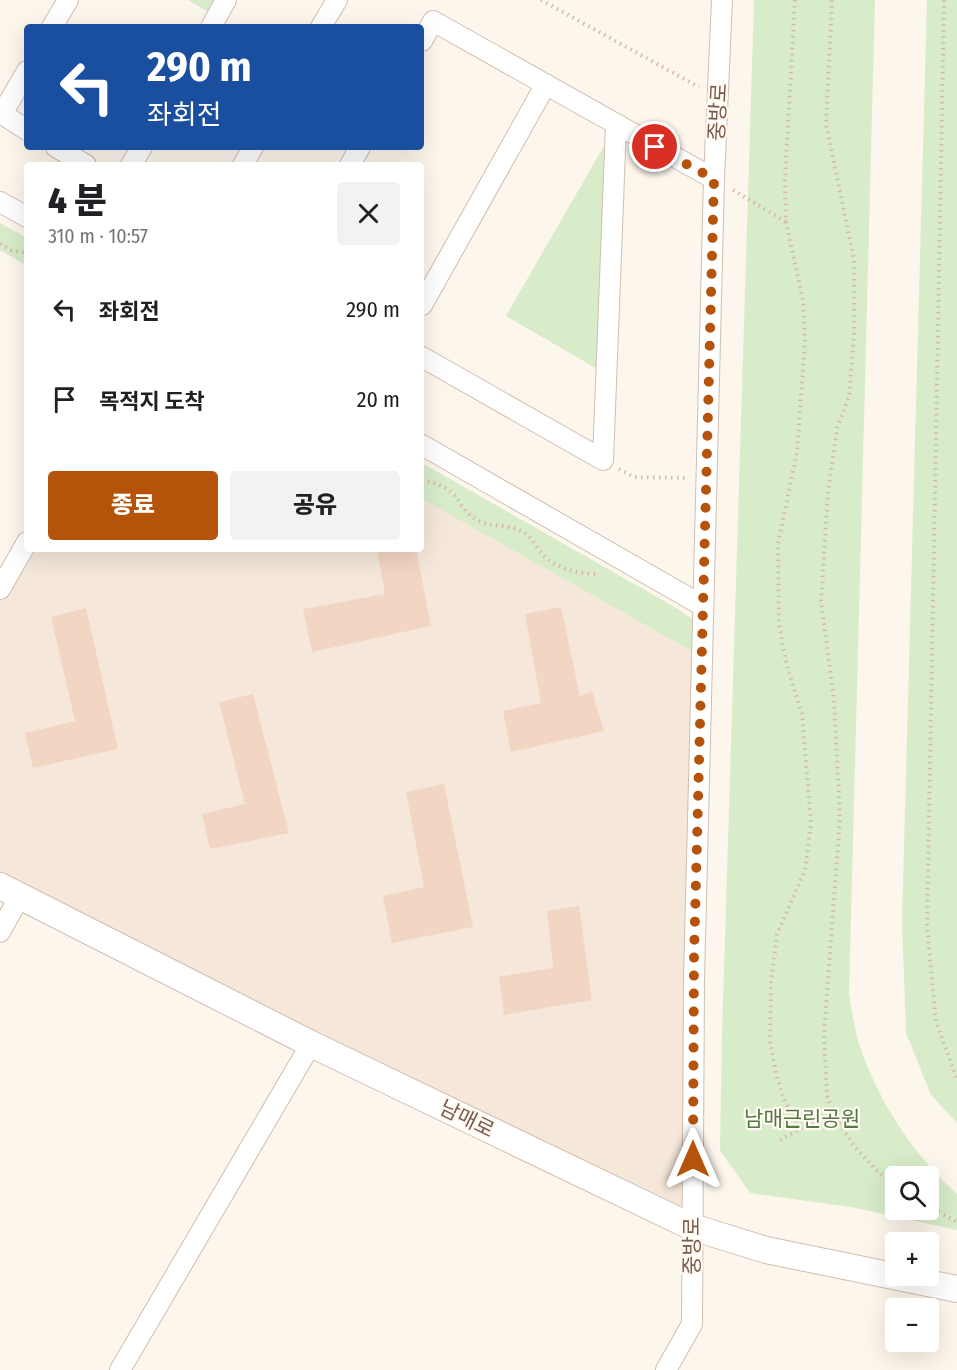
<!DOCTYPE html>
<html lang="ko">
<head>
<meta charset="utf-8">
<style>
	:root { --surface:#fff; --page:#f2f2f2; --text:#202124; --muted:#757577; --accent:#b45309 }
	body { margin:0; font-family:"Fira Sans Condensed","Noto Sans KR",sans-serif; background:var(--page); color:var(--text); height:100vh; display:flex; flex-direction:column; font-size:22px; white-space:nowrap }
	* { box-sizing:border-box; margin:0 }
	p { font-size:20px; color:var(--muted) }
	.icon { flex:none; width:33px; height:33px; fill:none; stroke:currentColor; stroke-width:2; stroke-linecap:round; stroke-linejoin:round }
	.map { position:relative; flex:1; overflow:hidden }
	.details { position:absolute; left:24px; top:162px; width:400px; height:390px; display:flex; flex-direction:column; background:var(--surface); border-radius:6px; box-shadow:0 6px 24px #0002 }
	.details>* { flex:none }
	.top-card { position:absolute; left:24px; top:24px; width:400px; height:126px; border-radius:6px; box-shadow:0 6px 24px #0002; background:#1a4fa0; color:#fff; overflow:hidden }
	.controls { position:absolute; left:885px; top:1166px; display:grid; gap:12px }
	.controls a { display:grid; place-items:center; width:54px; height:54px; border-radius:6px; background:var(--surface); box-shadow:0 6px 24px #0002; font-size:30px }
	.pin { position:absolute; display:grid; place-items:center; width:51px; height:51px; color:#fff; margin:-26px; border:3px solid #fff; border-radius:50%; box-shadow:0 2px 6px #0007 }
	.me { position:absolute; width:66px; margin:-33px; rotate:0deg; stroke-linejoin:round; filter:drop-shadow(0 0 4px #0008) }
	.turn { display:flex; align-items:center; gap:21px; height:126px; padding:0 24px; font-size:27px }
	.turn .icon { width:78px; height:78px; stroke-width:2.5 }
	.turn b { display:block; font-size:42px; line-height:51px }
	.round { display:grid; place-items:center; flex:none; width:63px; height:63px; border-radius:6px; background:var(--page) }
	.summary { display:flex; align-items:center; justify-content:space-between; height:102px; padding:0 24px }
	h1 { font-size:36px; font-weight:800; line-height:45px }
	.cta { display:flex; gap:12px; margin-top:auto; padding:12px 24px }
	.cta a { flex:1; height:69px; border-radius:6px; background:var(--accent); color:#fff; font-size:24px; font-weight:800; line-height:69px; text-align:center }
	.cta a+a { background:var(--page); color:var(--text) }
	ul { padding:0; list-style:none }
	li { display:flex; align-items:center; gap:18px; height:90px; padding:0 24px }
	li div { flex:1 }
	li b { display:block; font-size:22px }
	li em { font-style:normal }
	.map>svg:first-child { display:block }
</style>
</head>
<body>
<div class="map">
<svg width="957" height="1370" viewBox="0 0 957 1370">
	<rect width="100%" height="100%" fill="#fdf6ec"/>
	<path fill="#f5e8da" d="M 422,499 L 702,657 L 692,1227 L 0,885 L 0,594 L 27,549 L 422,549 Z"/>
	<path fill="#d8ecc9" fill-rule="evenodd" d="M 188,0 L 226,0 L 217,17 Z
		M 754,0 L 875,0 L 849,994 C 852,1010 854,1028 859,1044 C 879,1102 911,1152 957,1194 L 957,1230 L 851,1207 L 750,1193 L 720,1150 L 722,1035 ZM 896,1176 L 928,1176 L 928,1209 L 896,1209 Z
		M 927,0 L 957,0 L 957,1123 L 931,1095 L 906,1033 L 902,921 Z
		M 616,125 L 606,374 L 506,316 Z
		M 0,223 L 27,238 L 27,266 L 0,250 Z
		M 422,463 L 678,609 L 702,626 L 702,657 L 422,499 Z"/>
	<path fill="#f3d5c3" d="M 377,549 L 416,549 L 431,626 L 312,652 L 303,609 L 385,594 Z
		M 561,607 L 580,696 L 592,691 L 604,731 L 511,752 L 503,711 L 541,703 L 525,614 Z
		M 86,608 L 118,749 L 33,768 L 25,733 L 75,721 L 51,617 Z
		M 253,694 L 289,833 L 210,849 L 202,814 L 245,804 L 219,702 Z
		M 444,784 L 473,927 L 392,943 L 383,896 L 424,887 L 406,792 Z
		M 579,906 L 592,1000 L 504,1015 L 499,977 L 553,968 L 547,911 Z"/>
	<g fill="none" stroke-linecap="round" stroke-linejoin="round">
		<defs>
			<path id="minor" d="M 52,27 L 68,0
				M 211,27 L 226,0
				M 321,27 L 337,0
				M 422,41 L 433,21 L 714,179
				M 27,71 L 2,114 L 27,130
				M 56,147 L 86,165
				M 131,165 L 142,147
				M 243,165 L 253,147
				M 350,165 L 360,147
				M 0,202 L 27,217
				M 422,305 L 546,84
				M 422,357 L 603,460 L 616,125
				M 422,445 L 703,606
				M 0,589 L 27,542
				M 0,932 L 20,896
				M 120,1370 L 311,1044
				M 666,1370 L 692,1324 L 694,980 L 714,179 L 722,0"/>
			<path id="tertiary" d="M 0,886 L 311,1044 L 692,1227 L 766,1250 L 957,1289"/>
		</defs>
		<use href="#minor" stroke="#d1beb0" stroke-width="22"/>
		<use href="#tertiary" stroke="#d1beb0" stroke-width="28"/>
		<path stroke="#d9b8a5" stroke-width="4" stroke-dasharray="1.5 4.5" stroke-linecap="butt" d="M 541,0 L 699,87
			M 795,0 L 785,179 L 786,222 L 803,301 L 805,340 L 797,452 L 778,544 L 779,625 L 787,666 L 802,714 L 811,823 L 805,870 L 777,934 L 771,982 L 770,1041 L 776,1074 L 785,1102 L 801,1127
			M 832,0 L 826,124 L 854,259 L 854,335 L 849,397 L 837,428 L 828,492 L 821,601 L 834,700 L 840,818 L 824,1034 L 827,1096 L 835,1117 L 854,1146 L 875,1169 L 896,1185
			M 944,0 L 927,927 L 936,1022 L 957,1079
			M 733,190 L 786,222
			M 0,244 L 11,250 L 27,253
			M 619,469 L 634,477 L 688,478
			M 422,480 C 433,482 447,486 455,496 C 460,502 463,509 469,514 C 486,530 503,522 521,531 C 530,535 534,543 540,551 C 553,569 578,574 599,574
			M 780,1140 L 832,1111
			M 928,1206 L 957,1222"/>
		<use href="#minor" stroke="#fff" stroke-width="20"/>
		<use href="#tertiary" stroke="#fff" stroke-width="26"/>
	</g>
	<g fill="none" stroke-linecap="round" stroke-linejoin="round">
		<path stroke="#b45309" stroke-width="10" stroke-dasharray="0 18" d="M 655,147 L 714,179 L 694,957 L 693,1159"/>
	</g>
	<g text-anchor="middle" stroke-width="4.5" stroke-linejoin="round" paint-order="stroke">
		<g font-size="21" fill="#7a5c4d" stroke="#fffaf3">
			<text transform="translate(718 112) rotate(-87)" y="7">중방로</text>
			<text transform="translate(467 1119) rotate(26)" y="7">남매로</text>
			<text transform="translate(692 1246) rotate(-90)" y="7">중방로</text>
		</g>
		<g font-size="21" fill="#537a41" stroke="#fffaf3">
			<text x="802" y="1126">남매근린공원</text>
		</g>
	</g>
</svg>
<div class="controls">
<a><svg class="icon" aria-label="search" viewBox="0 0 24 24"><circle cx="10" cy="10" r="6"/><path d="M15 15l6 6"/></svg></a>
<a>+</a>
<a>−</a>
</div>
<div class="pin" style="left:655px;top:147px;background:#d93025"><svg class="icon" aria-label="arrive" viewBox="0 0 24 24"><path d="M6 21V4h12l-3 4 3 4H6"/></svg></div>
<svg class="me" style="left:693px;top:1159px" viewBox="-20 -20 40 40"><path d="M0-17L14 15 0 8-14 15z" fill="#b45309" stroke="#fff" stroke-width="4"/></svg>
<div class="top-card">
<div class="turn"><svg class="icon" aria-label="left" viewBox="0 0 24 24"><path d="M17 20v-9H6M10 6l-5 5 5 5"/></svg><div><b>290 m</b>좌회전</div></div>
</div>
<section class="details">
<div class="summary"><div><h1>4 분</h1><p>310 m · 10:57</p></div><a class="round"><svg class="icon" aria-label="close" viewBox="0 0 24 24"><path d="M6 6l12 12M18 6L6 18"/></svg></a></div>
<ul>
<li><svg class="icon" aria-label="left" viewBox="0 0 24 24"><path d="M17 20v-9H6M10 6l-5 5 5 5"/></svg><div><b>좌회전</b></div><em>290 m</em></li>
<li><svg class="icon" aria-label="arrive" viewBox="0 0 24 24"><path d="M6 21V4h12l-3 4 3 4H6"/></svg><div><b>목적지 도착</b></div><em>20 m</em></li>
</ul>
<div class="cta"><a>종료</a><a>공유</a></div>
</section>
</div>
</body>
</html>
